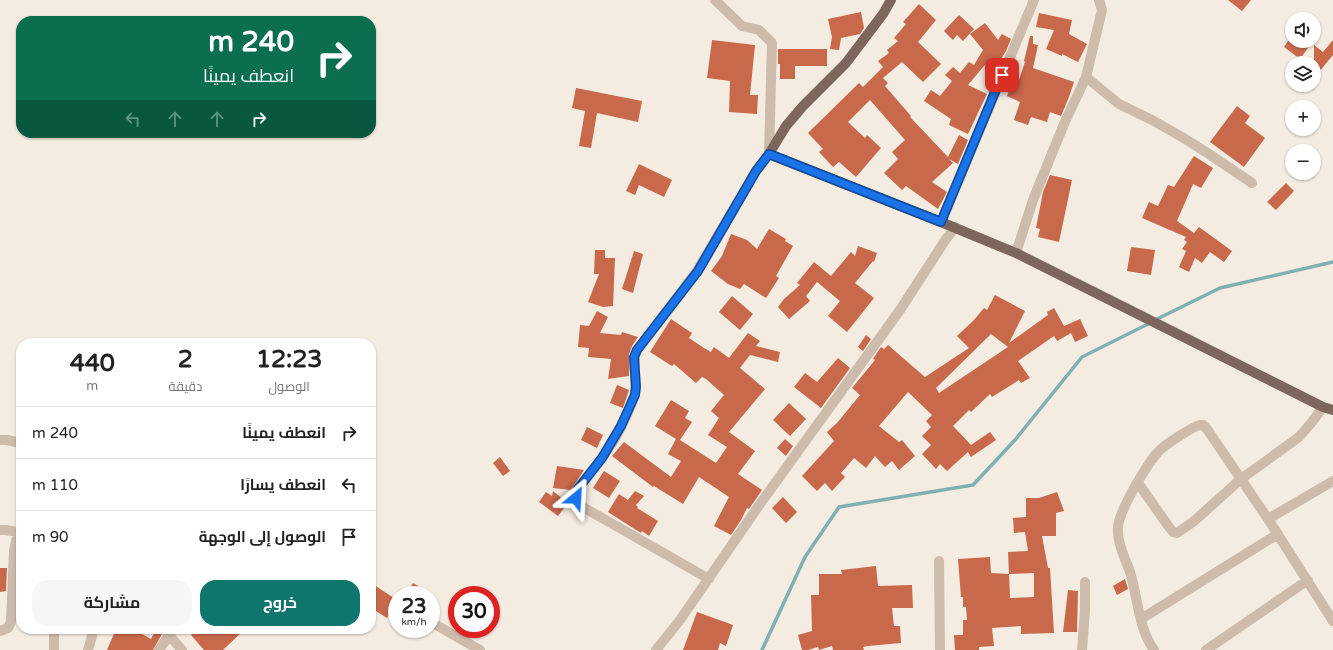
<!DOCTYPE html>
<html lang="ar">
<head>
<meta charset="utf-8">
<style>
	:root { --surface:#fff; --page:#f6f6f6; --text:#222; --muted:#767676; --line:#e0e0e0; --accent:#0f766e }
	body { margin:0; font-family:"Varela Round",Cairo,sans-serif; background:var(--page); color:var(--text); direction:rtl; height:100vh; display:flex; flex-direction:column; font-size:15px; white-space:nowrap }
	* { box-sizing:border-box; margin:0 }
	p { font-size:13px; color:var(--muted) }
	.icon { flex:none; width:22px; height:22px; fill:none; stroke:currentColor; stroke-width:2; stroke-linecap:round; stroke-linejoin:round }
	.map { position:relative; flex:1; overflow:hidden; direction:ltr }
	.sheet { position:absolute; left:16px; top:338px; width:360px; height:296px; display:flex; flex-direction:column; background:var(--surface); border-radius:16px; box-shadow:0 1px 3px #0004; direction:rtl }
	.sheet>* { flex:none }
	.banner { position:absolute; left:16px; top:16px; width:360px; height:122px; border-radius:16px; box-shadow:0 1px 3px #0004; direction:rtl; background:#0b6e4f; color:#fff; overflow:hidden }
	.controls { position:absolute; left:1285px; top:12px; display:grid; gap:8px }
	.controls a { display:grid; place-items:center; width:36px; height:36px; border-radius:50%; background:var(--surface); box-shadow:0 1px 3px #0004; font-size:20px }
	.speed { position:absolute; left:388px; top:586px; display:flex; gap:8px; font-size:20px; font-weight:700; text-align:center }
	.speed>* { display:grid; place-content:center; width:52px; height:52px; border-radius:50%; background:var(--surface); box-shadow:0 1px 3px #0004; line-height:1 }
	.speed small { font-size:10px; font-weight:400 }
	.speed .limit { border:6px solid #d22; background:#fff; color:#111 }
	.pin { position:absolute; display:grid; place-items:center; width:34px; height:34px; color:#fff; margin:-17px; border-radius:8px; box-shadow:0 2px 6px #0006 }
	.me { position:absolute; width:44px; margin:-22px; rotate:27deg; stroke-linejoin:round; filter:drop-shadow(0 0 3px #0008) }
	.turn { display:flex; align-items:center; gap:14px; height:84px; padding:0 16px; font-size:18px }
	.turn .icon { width:52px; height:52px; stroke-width:2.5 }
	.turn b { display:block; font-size:28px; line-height:34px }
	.lanes { display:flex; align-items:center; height:38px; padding:0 16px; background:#0003; justify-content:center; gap:20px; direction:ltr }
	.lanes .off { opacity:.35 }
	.eta { display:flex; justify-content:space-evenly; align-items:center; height:68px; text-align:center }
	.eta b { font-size:24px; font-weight:700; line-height:28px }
	.button { display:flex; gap:8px; margin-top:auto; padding:8px 16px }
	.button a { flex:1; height:46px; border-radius:16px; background:var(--accent); color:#fff; font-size:16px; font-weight:700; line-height:46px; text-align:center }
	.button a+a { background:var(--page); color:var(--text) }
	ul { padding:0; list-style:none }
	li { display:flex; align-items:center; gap:12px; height:52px; padding:0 16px; border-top:1px solid var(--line) }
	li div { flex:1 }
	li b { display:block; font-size:15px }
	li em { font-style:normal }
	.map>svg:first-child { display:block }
</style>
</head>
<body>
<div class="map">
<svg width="1333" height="650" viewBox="0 0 1333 650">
	<rect width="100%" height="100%" fill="#f4ebe1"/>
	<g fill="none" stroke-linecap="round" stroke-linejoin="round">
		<path stroke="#7fb0b2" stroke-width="3.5" d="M 1155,320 L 1220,288 L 1333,262
			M 762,650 L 805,557 L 839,507 L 973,485 L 1015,440 L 1082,357 L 1150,323"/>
	</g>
	<path fill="#c8694b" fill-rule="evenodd" d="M 1228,0 L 1251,0 L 1242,11 Z
		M 919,4 L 936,20 L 918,42 L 941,64 L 923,82 L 902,62 L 883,78 L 888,83 L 885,86 L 911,116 L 910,117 L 948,157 L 959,135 L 968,140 L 958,164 L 949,159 L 953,163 L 932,182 L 947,192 L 938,209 L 906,186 L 902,190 L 884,173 L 898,159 L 892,152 L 905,140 L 870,100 L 848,122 L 865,138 L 867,135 L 881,148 L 856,177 L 839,162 L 833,167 L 819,152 L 823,149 L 808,133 L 859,83 L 863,87 L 883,67 L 878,61 L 889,53 L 887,50 L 898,41 L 894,38 L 906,24 L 903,22 Z
		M 861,12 L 864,28 L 860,34 L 841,38 L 839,50 L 830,49 L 832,37 L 828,19 Z
		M 1039,13 L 1072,20 L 1069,34 L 1087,44 L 1078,62 L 1062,54 L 1062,56 L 1046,49 L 1054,30 L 1036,27 Z
		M 959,15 L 974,29 L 963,41 L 957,35 L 953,40 L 944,31 Z
		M 985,23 L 998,40 L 1002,34 L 1011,39 L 1006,51 L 997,65 L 989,60 L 968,85 L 987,94 L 968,134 L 949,125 L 951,119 L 924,101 L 931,90 L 940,96 L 952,81 L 945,75 L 953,67 L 960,73 L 969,62 L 974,65 L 983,50 L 970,34 Z
		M 1030,36 L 1033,36 L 1033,44 L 1038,45 L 1033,68 L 1074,82 L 1069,97 L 1061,116 L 1050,112 L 1047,122 L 1031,117 L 1028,125 L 1014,120 L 1020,102 L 1007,96 L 1014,78 L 1019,80 L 1025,62 L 1024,61 Z
		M 712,40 L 755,45 L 750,95 L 758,95 L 757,114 L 729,112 L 730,81 L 707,78 Z
		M 1333,40 L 1333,55 L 1314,78 L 1314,45 L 1323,52 Z
		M 1288,41 L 1313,41 L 1300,59 L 1284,47 Z
		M 778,49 L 827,49 L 827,66 L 795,66 L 795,79 L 780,79 L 780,64 L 778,64 Z
		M 576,88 L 642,101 L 638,122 L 597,113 L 591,148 L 579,146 L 585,111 L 572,108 Z
		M 1237,106 L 1250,116 L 1245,123 L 1265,138 L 1244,167 L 1210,142 Z
		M 1194,156 L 1213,168 L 1201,188 L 1193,184 L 1177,221 L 1194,233 L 1199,227 L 1232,251 L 1224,262 L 1210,252 L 1202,263 L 1195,258 L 1189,272 L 1179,267 L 1186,251 L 1182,249 L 1187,242 L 1184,240 L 1186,237 L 1142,218 L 1149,202 L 1158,206 L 1168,185 L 1174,187 Z
		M 639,164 L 672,180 L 664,197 L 639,185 L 635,195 L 626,191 Z
		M 1050,175 L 1072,180 L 1059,242 L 1038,237 L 1040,229 L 1036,228 L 1043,192 Z
		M 1286,183 L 1294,191 L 1276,210 L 1267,202 Z
		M 769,229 L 786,239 L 785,241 L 793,246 L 776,276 L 779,278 L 766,298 L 744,284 L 740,289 L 728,284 L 711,271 L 722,256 L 731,234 L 747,240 L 757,249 Z
		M 858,246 L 877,253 L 874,262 L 873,261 L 855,283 L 874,298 L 847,332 L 828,316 L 840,301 L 817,282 L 806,296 L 810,301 L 789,319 L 778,307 L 784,299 L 800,285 L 797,283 L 814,262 L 831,276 L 851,252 L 855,256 Z
		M 1131,247 L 1155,250 L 1151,275 L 1127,271 Z
		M 595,250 L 605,250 L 605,258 L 615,258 L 613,306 L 603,307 L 588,302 L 599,274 L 594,274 Z
		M 634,251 L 643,254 L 633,293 L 622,289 Z
		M 995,295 L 1025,311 L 1009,343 L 1048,315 L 1047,312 L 1054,308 L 1064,326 L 1080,319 L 1088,336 L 1075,342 L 1071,333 L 1057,341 L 1054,336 L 1018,361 L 1030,378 L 1021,383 L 1019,380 L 992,397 L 990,394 L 971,412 L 969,410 L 953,426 L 971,445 L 990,432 L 996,440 L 971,457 L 968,452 L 947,471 L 940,464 L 936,469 L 922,454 L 931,445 L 922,436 L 931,427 L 926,421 L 932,415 L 908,392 L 879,426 L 899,442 L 902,440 L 915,456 L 899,470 L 892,461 L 885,467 L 875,456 L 866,468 L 854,458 L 841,473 L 845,477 L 832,491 L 825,483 L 817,491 L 802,476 L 834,441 L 827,432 L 837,423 L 860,395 L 852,388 L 875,360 L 873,359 L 881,347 L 884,349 L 888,345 L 925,377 L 969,348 L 957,336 L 974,320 L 984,308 L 987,310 ZM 991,334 L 1008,347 L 939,393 L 936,388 Z
		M 732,296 L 753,314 L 740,330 L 719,312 Z
		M 597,311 L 608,317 L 600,333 L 621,335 L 622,332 L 638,337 L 632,346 L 629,354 L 629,376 L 608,379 L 611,359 L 588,357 L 589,348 L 578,347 L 580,325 L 589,326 Z
		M 671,319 L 692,333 L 689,338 L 704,348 L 711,352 L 714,347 L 729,358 L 748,333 L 760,341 L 756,346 L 780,352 L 778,362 L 750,355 L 740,368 L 765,389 L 729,432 L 755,451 L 738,474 L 762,490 L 749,509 L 747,508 L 741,520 L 731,535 L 714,526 L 729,497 L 699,477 L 683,504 L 654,486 L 653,487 L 612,456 L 624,442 L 671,477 L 681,461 L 668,454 L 676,439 L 655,426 L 671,400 L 689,411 L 685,418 L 692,422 L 680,440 L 716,463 L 727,447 L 708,435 L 719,418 L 711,411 L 724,395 L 706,379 L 702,377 L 696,383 L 674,364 L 672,366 L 650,352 Z
		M 866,335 L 871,339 L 863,351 L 858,347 Z
		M 838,358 L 850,368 L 821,408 L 794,387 L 805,373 L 817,382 Z
		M 617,385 L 629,390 L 623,408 L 610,403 Z
		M 789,403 L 806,419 L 790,436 L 773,420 Z
		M 587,427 L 603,435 L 597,448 L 581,440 Z
		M 785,439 L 793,446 L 786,456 L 777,448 Z
		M 500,457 L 510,471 L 503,476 L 493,463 Z
		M 557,466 L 584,470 L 571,490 L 553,488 Z
		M 604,471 L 620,481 L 609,498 L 593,488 Z
		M 553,491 L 568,503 L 558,516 L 539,502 L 546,492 L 552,496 Z
		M 635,491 L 644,496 L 636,505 L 638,507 L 637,508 L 658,521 L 649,536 L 642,531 L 641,533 L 633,528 L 608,512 L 619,494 L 628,500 Z
		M 1057,492 L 1064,511 L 1056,513 L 1056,536 L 1042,536 L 1048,568 L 1050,568 L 1054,633 L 1021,634 L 1021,626 L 992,628 L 994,646 L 979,647 L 979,650 L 955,650 L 954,635 L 963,635 L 963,620 L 967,620 L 966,607 L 963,607 L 963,597 L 961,597 L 958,559 L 990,557 L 991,573 L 1009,574 L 1010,598 L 1034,597 L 1034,573 L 1009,574 L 1008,552 L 1028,551 L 1025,532 L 1014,533 L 1013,518 L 1026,517 L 1026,498 L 1039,498 Z
		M 783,497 L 797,512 L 786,523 L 772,508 Z
		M 876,566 L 878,586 L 912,585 L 913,608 L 892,608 L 894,626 L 900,626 L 901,643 L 868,646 L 863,647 L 864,650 L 833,650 L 832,646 L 819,650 L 818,647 L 808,650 L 802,650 L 798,635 L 812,631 L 811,595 L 819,595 L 819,574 L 842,574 L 841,570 Z
		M 0,568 L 7,568 L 6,591 L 0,592 Z
		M 1125,579 L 1128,589 L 1117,595 L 1113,586 Z
		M 371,583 L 397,600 L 387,618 L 371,608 Z
		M 413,583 L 433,595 L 406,595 Z
		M 1068,590 L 1078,591 L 1077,632 L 1063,632 Z
		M 697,612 L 733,625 L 726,646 L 720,643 L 718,650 L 683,650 Z
		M 116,629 L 133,629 L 151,639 L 156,629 L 161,629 L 162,634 L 153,650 L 107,650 Z
		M 198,629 L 245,629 L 223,650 L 204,650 L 191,635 Z"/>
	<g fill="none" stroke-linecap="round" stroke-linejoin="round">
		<path stroke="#cdbbac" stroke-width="10" d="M 1086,77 L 1119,104 L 1152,120 L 1182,137 L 1209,154 L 1252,183
			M 941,222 L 1034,0
			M 1016,253 L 1033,200 L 1064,124 L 1086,77 L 1102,10 L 1099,0
			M 0,440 L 7,440 L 21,443
			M 1138,483 L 1169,527 L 1173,532 L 1177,533 L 1193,522 L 1241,479 L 1299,437 L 1312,422 L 1323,407
			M 1268,519 L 1333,481
			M 0,530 L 6,530 L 21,533
			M 939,561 L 940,650
			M 709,579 L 581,506 L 577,502 L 576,494 C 581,482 593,471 601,459 C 615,441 627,418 634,396 C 639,381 630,365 637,350 L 697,271 L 756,171 L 769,154 L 772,43 L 759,30 L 742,26 L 715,0
			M 1141,619 L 1278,534
			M 431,622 L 480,650
			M 167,629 L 169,635 L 182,650
			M 0,631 L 8,628 L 11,622 L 14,551 L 18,532
			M 54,650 L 54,629
			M 88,650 L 94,629
			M 159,650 L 169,635
			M 656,650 L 680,620 L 760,504 L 900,310 L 946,239 L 955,227
			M 1082,650 L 1085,610 L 1085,582
			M 1154,650 C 1138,628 1138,597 1130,572 C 1125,558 1117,543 1118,528 C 1118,512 1149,460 1161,449 C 1168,443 1192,427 1200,425 L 1203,425 L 1207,429 L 1268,519 L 1333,621
			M 1206,650 L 1308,580"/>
		<path stroke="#7d675c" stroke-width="10" d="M 891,0 L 883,14 L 846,63 L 803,106 L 786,126 L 769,154 L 941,222 L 1016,253 L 1323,407 L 1333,410"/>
	</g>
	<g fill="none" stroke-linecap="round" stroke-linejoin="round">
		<defs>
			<path id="route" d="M 576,498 L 577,490 L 602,458 L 621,426 L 635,395 L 636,387 L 634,357 L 637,350 L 698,271 L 756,171 L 769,154 L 941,222 L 1002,75"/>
		</defs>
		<use href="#route" stroke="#114b97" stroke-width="10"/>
		<use href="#route" stroke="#1a73e8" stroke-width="7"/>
	</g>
</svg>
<div class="controls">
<a><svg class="icon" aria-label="sound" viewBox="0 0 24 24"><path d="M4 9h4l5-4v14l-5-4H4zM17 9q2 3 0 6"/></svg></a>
<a><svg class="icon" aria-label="layers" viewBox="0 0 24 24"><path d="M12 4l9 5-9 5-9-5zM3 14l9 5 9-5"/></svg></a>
<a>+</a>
<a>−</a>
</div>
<div class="speed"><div>23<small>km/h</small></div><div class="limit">30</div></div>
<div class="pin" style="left:1002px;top:75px;background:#d93025"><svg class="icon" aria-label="arrive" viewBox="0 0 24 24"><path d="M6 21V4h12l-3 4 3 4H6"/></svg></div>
<svg class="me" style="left:576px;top:498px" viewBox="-20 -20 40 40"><path d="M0-17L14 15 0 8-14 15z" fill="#1a73e8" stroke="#fff" stroke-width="4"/></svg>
<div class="banner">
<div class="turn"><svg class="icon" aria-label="right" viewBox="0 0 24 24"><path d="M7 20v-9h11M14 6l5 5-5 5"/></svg><div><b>240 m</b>انعطف يمينًا</div></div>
<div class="lanes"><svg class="icon off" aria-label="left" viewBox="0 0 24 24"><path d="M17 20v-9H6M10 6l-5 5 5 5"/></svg><svg class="icon off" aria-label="ahead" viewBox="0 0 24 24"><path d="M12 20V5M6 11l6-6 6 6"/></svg><svg class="icon off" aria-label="ahead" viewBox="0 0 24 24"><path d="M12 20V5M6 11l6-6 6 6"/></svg><svg class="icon" aria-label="right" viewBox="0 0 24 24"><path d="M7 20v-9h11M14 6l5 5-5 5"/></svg></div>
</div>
<section class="sheet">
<div class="eta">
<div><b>12:23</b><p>الوصول</p></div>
<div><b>2</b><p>دقيقة</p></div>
<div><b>440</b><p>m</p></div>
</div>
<ul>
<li><svg class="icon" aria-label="right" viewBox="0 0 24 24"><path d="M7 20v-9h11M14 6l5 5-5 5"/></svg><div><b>انعطف يمينًا</b></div><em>240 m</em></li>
<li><svg class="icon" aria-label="left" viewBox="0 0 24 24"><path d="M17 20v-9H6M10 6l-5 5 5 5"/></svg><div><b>انعطف يسارًا</b></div><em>110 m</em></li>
<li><svg class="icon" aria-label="arrive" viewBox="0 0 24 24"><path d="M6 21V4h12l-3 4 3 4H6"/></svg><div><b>الوصول إلى الوجهة</b></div><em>90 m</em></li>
</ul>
<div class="button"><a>خروج</a><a>مشاركة</a></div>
</section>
</div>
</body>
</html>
